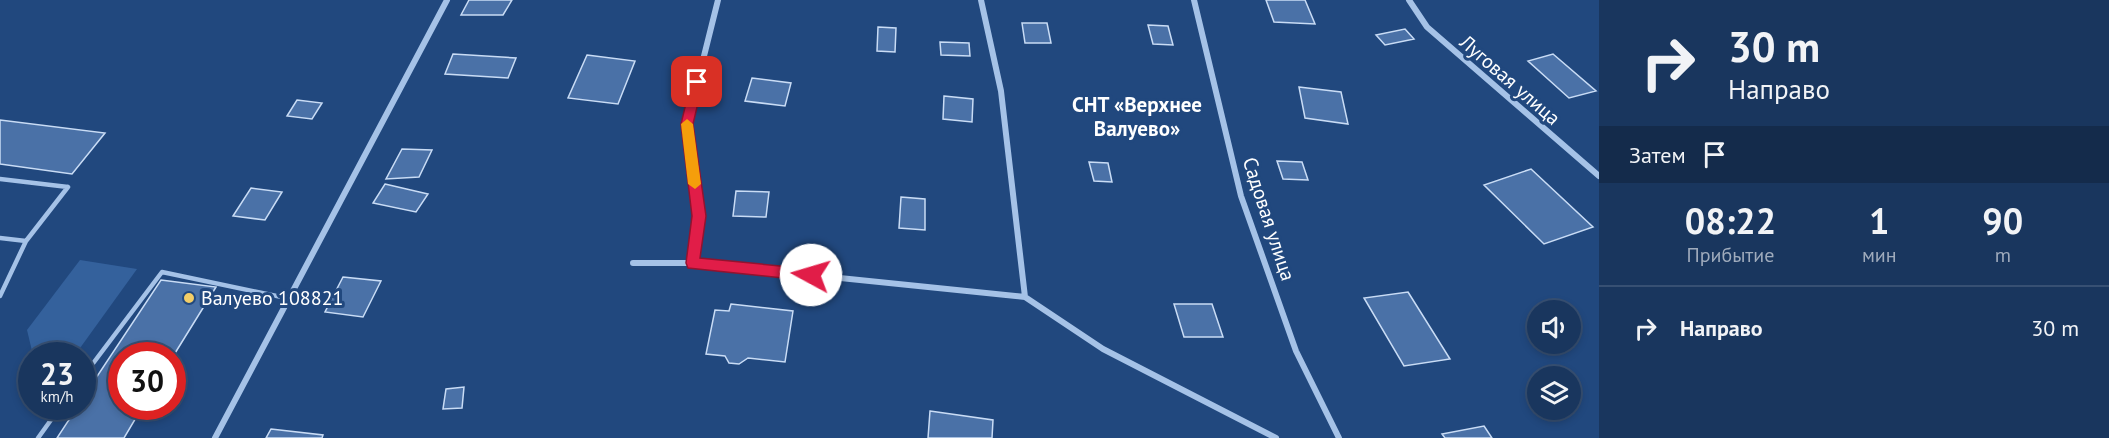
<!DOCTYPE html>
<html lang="ru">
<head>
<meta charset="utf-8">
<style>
	:root { --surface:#19365e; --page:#264167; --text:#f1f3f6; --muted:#9fabbc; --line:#375073 }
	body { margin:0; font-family:"PT Sans",sans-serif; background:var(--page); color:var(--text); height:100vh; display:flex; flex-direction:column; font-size:22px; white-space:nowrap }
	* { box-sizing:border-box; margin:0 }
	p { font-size:20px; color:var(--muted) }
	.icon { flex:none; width:33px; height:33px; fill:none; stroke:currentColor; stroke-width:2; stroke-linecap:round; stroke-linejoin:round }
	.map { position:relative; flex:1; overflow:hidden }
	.side { display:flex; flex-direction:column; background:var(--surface); width:510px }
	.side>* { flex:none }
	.hud { background:#19365e; color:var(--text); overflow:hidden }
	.controls { position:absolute; left:1527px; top:300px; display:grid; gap:12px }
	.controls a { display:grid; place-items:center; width:54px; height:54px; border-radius:50%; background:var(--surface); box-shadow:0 3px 9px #0003,0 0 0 2px var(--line); font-size:30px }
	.speed { position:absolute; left:18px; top:342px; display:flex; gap:12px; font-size:30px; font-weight:700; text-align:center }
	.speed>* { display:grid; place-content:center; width:78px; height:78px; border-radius:50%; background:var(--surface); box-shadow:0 3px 9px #0003,0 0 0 2px var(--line); line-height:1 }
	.speed small { font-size:15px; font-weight:400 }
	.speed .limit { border:9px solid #d22; background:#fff; color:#111 }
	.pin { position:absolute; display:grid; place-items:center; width:51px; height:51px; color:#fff; margin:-26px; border-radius:12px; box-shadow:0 3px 9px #0006 }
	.me { position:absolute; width:66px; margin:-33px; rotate:276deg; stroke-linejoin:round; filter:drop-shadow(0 0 4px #0008) }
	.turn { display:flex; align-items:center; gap:21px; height:126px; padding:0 30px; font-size:27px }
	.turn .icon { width:78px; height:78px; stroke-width:2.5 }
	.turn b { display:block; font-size:42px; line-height:51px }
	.then { display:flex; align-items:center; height:57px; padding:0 30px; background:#0003; gap:12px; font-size:22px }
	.eta { display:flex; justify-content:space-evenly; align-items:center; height:102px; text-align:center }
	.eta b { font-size:36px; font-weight:800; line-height:42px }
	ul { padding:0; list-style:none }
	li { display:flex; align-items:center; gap:18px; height:84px; padding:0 30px; border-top:2px solid var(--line) }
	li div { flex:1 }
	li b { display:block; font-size:22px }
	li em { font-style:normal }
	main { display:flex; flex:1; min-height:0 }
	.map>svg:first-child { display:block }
</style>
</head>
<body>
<main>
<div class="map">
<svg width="1599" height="438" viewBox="0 0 1599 438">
	<rect width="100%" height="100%" fill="#21487e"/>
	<path fill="#34619c" d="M 80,260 L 137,269 L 75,355 L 33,355 L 27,330 Z"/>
	<path fill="#4a71a7" stroke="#c9dcf5" stroke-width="1.5" d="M 469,0 L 512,0 L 503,15 L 461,15 Z
		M 1266,0 L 1305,0 L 1315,24 L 1274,22 Z
		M 1022,23 L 1047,23 L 1051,43 L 1025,43 Z
		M 1148,25 L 1168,26 L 1173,45 L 1153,44 Z
		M 878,27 L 896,28 L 895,52 L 877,51 Z
		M 1405,29 L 1414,39 L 1385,45 L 1376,35 Z
		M 940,42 L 969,43 L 970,56 L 941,55 Z
		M 453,54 L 516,58 L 508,78 L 445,74 Z
		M 1553,54 L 1596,91 L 1569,98 L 1528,61 Z
		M 587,55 L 635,61 L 618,104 L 568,98 Z
		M 752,78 L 791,83 L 785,106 L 745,101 Z
		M 1299,87 L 1341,92 L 1348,124 L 1305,118 Z
		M 944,96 L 973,99 L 972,122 L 943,119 Z
		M 297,100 L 322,103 L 312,119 L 287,116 Z
		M 0,120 L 105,133 L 72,174 L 0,164 Z
		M 402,149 L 432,150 L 419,177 L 386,179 Z
		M 1277,161 L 1302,162 L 1308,180 L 1283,179 Z
		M 1089,162 L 1108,163 L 1112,182 L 1094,181 Z
		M 1531,169 L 1593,227 L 1544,244 L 1484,185 Z
		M 385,184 L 428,194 L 416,212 L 373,203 Z
		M 251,188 L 282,192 L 265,220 L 233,216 Z
		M 736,191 L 769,192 L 766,217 L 733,216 Z
		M 901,197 L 925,199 L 925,230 L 899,228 Z
		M 343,277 L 381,281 L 363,317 L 325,312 Z
		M 161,280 L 216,287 L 172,358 L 172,356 L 122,356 L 122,406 L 143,406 L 124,438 L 57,438 L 78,406 L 82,406 L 82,399 Z
		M 1408,292 L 1450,359 L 1404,366 L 1364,298 Z
		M 731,304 L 793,311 L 785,362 L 748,358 L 739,364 L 729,363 L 725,356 L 706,354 L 715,310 L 729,311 Z
		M 1174,304 L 1212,304 L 1223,337 L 1184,337 Z
		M 464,387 L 462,408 L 443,409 L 446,389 Z
		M 930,411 L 993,420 L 992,438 L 928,438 Z
		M 1484,426 L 1492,438 L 1445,438 L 1442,434 Z
		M 271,429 L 323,435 L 322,438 L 266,438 Z"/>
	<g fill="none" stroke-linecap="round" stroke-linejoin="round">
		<path stroke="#a5c2e7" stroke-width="4.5" d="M 0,179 L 68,187
			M 0,238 L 26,241
			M 0,296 L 26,241 L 68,187
			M 82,378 L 162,272 L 291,299
			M 38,438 L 61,406"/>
		<path stroke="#a5c2e7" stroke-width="6" d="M 981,0 L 1001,91 L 1025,297
			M 1194,0 L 1241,196 L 1296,351 L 1339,438
			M 1409,0 L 1427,27 L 1599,176
			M 633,263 L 693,263 L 1025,297 L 1103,349 L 1276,438
			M 693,263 L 699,216 L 687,124 L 718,0
			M 215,438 L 447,0"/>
	</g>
	<path fill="#e11d48" stroke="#92132f" stroke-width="1.5" d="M 697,78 L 703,82 L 693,124 L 706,216 L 700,258 L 811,269 L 818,275 L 816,280 L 811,281 L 688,268 L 686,263 L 692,216 L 681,124 L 691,82 Z"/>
	<path fill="#f59e0b" d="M 687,119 L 693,124 L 701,184 L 695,189 L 688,184 L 681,124 Z"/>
	<circle fill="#f3cd67" stroke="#21487e" stroke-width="2" cx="189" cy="298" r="6"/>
	<g text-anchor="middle" stroke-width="6" stroke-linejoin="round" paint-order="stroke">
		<g font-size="20" fill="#fff" stroke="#21487e">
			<text transform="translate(1510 80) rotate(41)" y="7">Луговая улица</text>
			<text transform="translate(1269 219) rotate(72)" y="7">Садовая улица</text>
		</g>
		<g font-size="20" fill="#fff" stroke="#21487e" text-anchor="start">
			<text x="201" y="305">Валуево 108821</text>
		</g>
		<g font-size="21" font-weight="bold" fill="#fff" stroke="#21487e">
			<text x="1137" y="112">СНТ «Верхнее<tspan x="1137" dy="24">Валуево»</tspan></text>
		</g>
	</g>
</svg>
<div class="controls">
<a><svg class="icon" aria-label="sound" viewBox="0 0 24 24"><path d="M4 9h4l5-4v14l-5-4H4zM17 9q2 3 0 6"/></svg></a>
<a><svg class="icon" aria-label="layers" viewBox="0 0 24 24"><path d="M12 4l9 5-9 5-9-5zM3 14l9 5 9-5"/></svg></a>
</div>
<div class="speed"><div>23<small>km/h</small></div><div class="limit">30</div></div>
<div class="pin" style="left:697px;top:82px;background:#d93025"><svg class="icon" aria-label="arrive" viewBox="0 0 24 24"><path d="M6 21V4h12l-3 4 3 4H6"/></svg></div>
<svg class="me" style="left:811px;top:275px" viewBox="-20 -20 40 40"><circle r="19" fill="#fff"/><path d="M0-13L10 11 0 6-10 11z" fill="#e11d48"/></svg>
</div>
<section class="side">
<div class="hud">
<div class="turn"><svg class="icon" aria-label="right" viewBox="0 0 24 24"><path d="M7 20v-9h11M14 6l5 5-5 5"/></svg><div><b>30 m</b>Направо</div></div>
<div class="then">Затем<svg class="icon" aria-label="arrive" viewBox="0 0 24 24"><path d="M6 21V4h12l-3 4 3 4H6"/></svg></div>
</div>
<div class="eta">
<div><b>08:22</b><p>Прибытие</p></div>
<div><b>1</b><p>мин</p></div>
<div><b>90</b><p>m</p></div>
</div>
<ul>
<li><svg class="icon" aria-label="right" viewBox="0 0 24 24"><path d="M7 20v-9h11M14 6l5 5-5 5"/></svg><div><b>Направо</b></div><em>30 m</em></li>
</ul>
</section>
</main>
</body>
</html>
